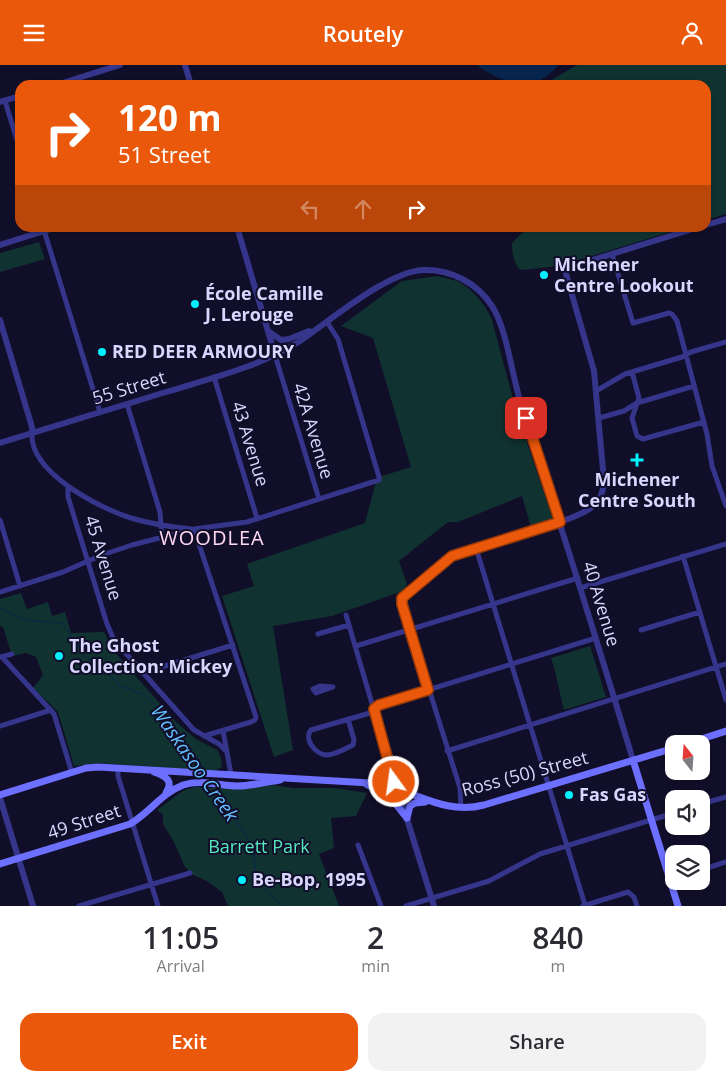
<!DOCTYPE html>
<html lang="en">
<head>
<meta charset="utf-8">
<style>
	:root { --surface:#fff; --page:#f2f2f3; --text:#2b2b33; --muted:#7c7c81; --accent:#ea580c }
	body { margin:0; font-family:"Open Sans",sans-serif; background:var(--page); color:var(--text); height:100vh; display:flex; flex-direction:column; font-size:19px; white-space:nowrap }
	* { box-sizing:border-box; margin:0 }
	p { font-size:16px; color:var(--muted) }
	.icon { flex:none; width:28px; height:28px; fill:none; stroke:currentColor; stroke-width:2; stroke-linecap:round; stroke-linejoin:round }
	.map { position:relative; height:841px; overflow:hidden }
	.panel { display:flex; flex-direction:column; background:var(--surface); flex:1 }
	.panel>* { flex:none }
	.banner { position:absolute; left:15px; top:15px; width:696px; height:152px; border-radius:15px; box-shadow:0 1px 4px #0004; background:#ea580c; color:#fff; overflow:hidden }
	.needle { width:32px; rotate:343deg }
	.tools { position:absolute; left:665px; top:670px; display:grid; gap:10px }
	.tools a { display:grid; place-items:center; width:45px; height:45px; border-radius:10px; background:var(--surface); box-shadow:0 1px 4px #0004; font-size:25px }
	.pin { position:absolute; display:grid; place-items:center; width:42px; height:42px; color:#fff; margin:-21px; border-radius:10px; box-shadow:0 2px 8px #0006 }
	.me { position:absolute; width:55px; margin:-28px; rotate:346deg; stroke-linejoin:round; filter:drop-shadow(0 0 4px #0008) }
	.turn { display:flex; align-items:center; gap:18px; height:105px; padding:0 20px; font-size:22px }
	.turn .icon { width:65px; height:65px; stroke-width:2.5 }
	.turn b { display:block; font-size:35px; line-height:42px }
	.lanes { display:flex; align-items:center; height:48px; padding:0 20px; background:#0003; justify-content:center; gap:25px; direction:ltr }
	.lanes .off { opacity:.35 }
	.eta { display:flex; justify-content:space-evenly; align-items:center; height:85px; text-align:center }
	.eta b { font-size:30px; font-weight:600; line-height:35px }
	.button { display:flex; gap:10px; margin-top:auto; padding:10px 20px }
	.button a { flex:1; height:58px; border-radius:15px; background:var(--accent); color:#fff; font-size:20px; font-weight:600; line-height:58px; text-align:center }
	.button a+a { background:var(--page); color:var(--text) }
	header { display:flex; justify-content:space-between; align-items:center; height:65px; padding:0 20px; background:var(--accent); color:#fff; font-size:22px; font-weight:600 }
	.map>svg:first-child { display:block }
</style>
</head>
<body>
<header><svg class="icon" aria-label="menu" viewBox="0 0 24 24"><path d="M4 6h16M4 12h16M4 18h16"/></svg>Routely<svg class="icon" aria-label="person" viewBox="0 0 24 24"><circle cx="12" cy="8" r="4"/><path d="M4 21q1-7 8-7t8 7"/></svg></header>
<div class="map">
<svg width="726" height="841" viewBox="0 0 726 841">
	<rect width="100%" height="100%" fill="#110e29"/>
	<path fill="#103331" d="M 577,0 L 726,0 L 726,149 L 706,155 L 706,20 L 543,20 Z
		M 532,162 L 683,162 L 683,163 L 559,201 L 522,205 L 518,203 C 513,195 512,187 512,178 L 523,167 Z
		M 39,177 L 45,194 L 0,207 L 0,188 Z
		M 437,211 C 443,213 451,214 457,216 C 472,223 486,240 492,255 L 516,345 L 553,455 L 531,462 L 522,431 L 458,457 L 448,457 L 399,496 L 407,519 L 403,526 L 332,551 L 273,561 L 293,685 L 274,692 L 222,531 L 254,521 L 247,499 L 365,458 L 376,417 L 379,412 L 411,402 L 373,273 L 341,261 L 402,216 Z
		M 21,528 L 27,544 L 48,537 L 52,551 L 65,547 L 71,568 L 104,567 L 113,585 L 177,658 L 196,674 L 217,685 L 221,692 L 222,702 L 214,706 L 97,698 L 74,701 L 58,647 L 33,623 L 43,610 L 36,592 L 26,588 L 12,591 L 3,562 L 0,561 L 0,534 Z
		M 590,581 L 606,632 L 564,645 C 559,627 557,610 551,593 Z
		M 274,720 L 293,723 L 334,723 L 367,728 L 356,751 L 331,753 L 334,783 L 319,789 L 339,841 L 228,841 L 222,827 L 207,816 L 193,810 L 185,802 L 174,777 L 163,759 L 163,750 L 157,745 L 184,725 L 195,722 L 244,724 Z"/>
	<path fill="#08254e" d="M 477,0 L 558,0 C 535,30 503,19 477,0 Z"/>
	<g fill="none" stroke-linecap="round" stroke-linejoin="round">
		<path stroke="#08254e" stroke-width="1" d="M 0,542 C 25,560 36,554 63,559 L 84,589 L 90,595 L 101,601 L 120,621 L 145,630 L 167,652 L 188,680 L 205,706
			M 215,722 L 236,756 L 250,777 L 254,788 L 255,810 L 259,820 L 283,841"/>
		<path stroke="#35368b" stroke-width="5" d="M 5,36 L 20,85
			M 43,162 L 100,347
			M 612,189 L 633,258 L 669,248 L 672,249 L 677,256 L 707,369 L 712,401 L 726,441
			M 275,290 L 319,434
			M 632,307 L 639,333 L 632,353 L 637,371 L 643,374 L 704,357
			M 214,312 L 257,453
			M 596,326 L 625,309 L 682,292 L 691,287 L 726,277
			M 127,339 L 160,447 L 162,472
			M 599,353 L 624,346 L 637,338 L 694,321
			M 32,368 C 29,407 99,443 131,453 C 151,459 171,462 191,464
			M 68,421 L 68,432 L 107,559 L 114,575 L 194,665 L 219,679 L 225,685
			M 0,455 L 20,521
			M 194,464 L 256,652 L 255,655 L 251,657 L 204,671
			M 476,483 L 585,840
			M 683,491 L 726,635
			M 580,523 L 726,479
			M 0,527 L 63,507 L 102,490 L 132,480 L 194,464 L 247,457 L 379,415 L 379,412 L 338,274 L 327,257
			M 346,550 L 397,724
			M 641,565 L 700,547
			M 318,569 L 349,560
			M 356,581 L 578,513
			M 0,592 L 12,589
			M 2,592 L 54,649 L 72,708
			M 142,608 L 233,580
			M 320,621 L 333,622 L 316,628 L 313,624 Z
			M 348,654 L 354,675 L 353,680 C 345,684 335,690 327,690 C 316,690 303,674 311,665 L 370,648 L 379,640 L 596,573
			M 0,661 L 51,645
			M 223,666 L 231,709
			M 447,686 L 726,599
			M 118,703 L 118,711 L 158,841
			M 701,739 L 726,732
			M 461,743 L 460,723 L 401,535 L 405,530 L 452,491 L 560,457
			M 358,780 L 381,841
			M 701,805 L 726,797
			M 79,841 L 190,808
			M 406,841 L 489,816 L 540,789 L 674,748
			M 583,841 L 628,827 L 634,832 L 637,841"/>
		<path stroke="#35368b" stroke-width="6" d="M 185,0 L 191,20
			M 56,20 L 120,0
			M 0,37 L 20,31
			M 706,160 L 726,154
			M 237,162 L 275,290
			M 0,180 L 57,162
			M 0,255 L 32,362 L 32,368
			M 268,266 L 281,275 L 289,274 L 309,266
			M 0,378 C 56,361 111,344 166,327 C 212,313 259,302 300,276 C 331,255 387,207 423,205 C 451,204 477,218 492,241 C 507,264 512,311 521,339 C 560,457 597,576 633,695
			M 560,457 C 582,449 603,443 604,416 L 594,306 L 566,209 L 566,206 L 570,202 L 699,162
			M 398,725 L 434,841
			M 0,733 L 33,841"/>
		<path stroke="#6d6fff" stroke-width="7" d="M 686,679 L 726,666
			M 633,695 L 678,841
			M 154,707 C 166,711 174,716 166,728
			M 366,719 L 391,733 L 407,753
			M 0,730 L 86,703 L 98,702 L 370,718 C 411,722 441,751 484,740 L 674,683
			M 407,753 L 410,741 L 415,738 L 425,737
			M 0,799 L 130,759 C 149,748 162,728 183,720 C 202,714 219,721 237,721 C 251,721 266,717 280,715"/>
	</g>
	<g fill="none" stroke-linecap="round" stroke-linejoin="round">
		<defs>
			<path id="route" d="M 394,717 L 374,644 L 379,640 L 428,625 L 402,539 L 402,533 L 452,491 L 560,457 L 526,353"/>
		</defs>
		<use href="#route" stroke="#983908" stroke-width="12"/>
		<use href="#route" stroke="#ea580c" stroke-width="9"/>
	</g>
	<g fill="#02f1ff" stroke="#110e29" stroke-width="2">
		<circle cx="544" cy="210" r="5"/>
		<circle cx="195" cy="239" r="5"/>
		<circle cx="102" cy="287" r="5"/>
		<path d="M634.5 387.5h5v5h5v5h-5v5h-5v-5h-5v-5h5z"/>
		<circle cx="59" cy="591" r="5"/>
		<circle cx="569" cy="730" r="5"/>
		<circle cx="242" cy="815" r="5"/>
	</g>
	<g text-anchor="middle" stroke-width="4" stroke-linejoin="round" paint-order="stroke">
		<g font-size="18" font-weight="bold" fill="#d9d6ff" stroke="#110e29" text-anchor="start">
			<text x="554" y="206">Michener<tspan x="554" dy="21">Centre Lookout</tspan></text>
			<text x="205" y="235">École Camille<tspan x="205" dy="21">J. Lerouge</tspan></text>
			<text x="112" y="293">RED DEER ARMOURY</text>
			<text x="637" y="421" text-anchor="middle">Michener<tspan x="637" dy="21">Centre South</tspan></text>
			<text x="69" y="587">The Ghost<tspan x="69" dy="21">Collection: Mickey</tspan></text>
			<text x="579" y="736">Fas Gas</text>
			<text x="252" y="821">Be-Bop, 1995</text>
		</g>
		<g font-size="18" fill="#d9d6ff" stroke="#110e29">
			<text transform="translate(129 323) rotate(-17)" y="6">55 Street</text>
			<text transform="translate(313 366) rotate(73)" y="6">42A Avenue</text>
			<text transform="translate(250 379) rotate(73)" y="6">43 Avenue</text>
			<text transform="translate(103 493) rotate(73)" y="6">45 Avenue</text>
			<text transform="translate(601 539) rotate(73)" y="6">40 Avenue</text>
			<text transform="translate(525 709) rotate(-15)" y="6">Ross (50) Street</text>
			<text transform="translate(84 757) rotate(-18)" y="6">49 Street</text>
		</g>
		<g font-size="18" fill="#57e9be" stroke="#110e29">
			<text x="259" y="788">Barrett Park</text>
		</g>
		<g font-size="19" font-style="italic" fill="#64beff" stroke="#110e29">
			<text transform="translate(195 698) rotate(55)" y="7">Waskasoo Creek</text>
		</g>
		<g font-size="20" letter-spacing="1" fill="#ffd8f2" stroke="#110e29">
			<text x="212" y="480">WOODLEA</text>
		</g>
	</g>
</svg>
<div class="tools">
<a><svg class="needle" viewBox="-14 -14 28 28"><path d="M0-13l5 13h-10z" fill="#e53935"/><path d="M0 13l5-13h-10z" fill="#7c7c81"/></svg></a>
<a><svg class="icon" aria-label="sound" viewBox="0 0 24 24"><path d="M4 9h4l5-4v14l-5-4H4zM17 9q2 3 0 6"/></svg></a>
<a><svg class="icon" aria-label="layers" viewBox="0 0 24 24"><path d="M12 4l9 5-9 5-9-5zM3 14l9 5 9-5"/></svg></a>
</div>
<div class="pin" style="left:526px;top:353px;background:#d93025"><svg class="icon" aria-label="arrive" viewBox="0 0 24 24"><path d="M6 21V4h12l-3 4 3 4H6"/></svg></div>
<svg class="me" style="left:394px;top:717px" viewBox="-20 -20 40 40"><circle r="17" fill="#ea580c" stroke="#fff" stroke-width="3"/><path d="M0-11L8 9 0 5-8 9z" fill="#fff"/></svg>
<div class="banner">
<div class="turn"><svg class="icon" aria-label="right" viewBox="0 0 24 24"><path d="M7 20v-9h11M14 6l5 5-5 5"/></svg><div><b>120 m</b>51 Street</div></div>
<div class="lanes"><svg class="icon off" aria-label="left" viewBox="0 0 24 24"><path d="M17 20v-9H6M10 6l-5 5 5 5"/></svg><svg class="icon off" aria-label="ahead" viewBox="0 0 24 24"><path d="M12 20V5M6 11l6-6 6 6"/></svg><svg class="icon" aria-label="right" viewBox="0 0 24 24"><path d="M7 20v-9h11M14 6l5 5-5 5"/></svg></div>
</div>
</div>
<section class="panel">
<div class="eta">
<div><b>11:05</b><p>Arrival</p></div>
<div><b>2</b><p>min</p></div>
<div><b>840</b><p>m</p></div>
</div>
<div class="button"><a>Exit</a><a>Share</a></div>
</section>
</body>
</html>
